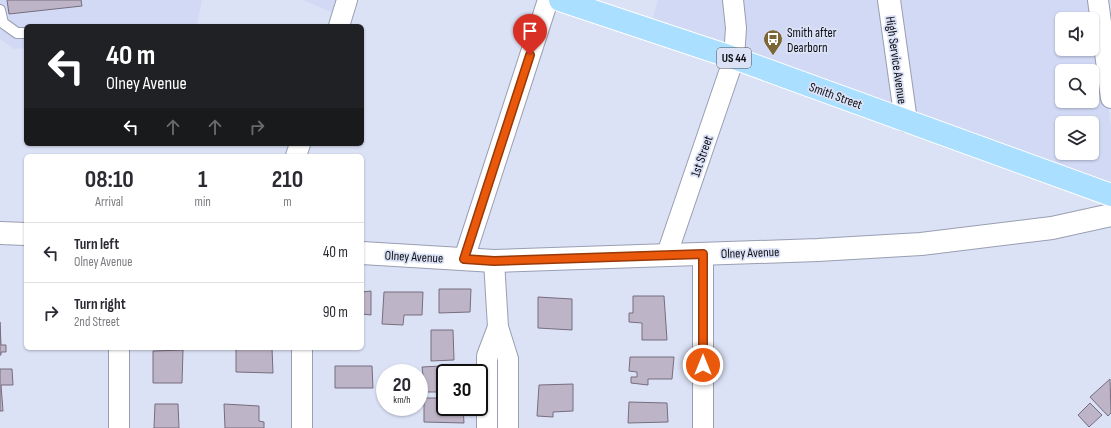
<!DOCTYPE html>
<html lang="en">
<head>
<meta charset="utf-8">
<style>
	:root { --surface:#fff; --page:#f7f7f7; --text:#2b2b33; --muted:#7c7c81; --line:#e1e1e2 }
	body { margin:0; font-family:"Sofia Sans Condensed",sans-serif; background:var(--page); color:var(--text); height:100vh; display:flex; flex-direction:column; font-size:15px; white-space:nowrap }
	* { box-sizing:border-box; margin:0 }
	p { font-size:13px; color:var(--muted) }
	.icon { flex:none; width:22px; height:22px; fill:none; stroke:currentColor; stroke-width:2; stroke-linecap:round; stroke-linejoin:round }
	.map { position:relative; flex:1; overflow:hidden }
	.drawer { position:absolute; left:24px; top:154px; width:340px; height:196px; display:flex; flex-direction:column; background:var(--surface); border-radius:6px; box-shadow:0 1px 3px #0004 }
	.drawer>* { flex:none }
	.hud { position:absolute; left:24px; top:24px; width:340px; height:122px; border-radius:6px; box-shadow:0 1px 3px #0004; background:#202124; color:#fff; overflow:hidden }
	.fabs { position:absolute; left:1055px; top:12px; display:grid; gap:8px }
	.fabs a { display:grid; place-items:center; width:44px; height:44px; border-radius:6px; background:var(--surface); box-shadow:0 1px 3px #0004; font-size:20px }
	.speed { position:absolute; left:376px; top:364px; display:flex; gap:8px; font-size:20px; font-weight:700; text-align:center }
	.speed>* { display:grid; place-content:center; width:52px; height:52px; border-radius:50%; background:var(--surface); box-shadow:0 1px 3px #0004; line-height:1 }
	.speed small { font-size:10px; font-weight:400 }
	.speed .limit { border:2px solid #111; border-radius:6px; background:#fff; color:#111 }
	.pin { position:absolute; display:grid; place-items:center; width:34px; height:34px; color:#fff; margin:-41px -17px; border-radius:50% 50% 50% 0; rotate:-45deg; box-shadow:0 0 4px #0007 }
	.pin .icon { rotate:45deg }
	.me { position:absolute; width:44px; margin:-22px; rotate:0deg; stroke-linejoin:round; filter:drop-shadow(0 0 3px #0008) }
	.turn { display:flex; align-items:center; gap:14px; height:84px; padding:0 16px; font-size:18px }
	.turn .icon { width:52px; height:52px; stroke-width:2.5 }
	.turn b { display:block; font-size:28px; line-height:34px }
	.lanes { display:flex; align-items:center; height:38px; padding:0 16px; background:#0003; justify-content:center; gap:20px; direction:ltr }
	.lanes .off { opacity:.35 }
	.eta { display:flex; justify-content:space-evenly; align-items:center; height:68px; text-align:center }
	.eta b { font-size:24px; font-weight:700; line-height:28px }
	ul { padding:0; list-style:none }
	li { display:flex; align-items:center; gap:12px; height:60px; padding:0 16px; border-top:1px solid var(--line) }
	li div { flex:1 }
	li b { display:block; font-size:15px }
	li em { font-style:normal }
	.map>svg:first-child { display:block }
</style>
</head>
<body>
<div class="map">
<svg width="1111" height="428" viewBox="0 0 1111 428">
	<rect width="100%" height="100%" fill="#dce2f6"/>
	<path fill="#d1d9f5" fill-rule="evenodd" d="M 0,0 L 202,0 L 197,26 L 26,26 L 26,48 L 14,49 L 0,39 Z
		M 303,0 L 349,0 L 340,16 Z
		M 658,0 L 1095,0 L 1111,127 L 1111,194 L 650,28 ZM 1062,19 L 1092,19 L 1092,49 L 1062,49 ZM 1062,71 L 1092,71 L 1092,101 L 1062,101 ZM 1062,123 L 1092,123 L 1092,153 L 1062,153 Z"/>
	<path fill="#bdb4c7" stroke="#766d7e" d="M 7,0 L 81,0 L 82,6 L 9,14 Z
		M 439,289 L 471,289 L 470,312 L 439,313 Z
		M 371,291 L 371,315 L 362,314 L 362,292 Z
		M 384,292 L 423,292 L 422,315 L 404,315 L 403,325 L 382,324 Z
		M 633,296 L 664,296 L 667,340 L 642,340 L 642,323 L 629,322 L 629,313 L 633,313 Z
		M 538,297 L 572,299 L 572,330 L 538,328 Z
		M 0,322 L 1,345 L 6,345 L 6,352 L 1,352 L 1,355 L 0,355 Z
		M 431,330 L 453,330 L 454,360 L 431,361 Z
		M 236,348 L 272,348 L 273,373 L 236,372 Z
		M 183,350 L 182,383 L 153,383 L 153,351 Z
		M 630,357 L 674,357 L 672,379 L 648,379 L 648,385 L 631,383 L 631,377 L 637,377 L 637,372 L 629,371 Z
		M 462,365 L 462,373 L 445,373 L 445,392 L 425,392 L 422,367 Z
		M 335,366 L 372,366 L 373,388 L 335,388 Z
		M 0,369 L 12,369 L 13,385 L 1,385 L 3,411 L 0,411 Z
		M 1110,379 L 1111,413 L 1108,416 L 1090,397 Z
		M 573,384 L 573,411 L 553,412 L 553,417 L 537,416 L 539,385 Z
		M 424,398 L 445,398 L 445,407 L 463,407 L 464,423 L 424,422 Z
		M 629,402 L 667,403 L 668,422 L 628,423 Z
		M 1090,403 L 1102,415 L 1089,427 L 1078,415 Z
		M 155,404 L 178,404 L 179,428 L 154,428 Z
		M 224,404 L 259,406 L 259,421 L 264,422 L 264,428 L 225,428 Z"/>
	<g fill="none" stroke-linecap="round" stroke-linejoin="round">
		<defs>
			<path id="service" d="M 0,10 L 3,23 L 17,33 L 26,33"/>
			<path id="minor" d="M 1098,0 L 1111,98
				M 339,26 L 347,0
				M 296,156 L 300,144
				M 667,254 L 734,58 L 736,28 L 733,0
				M 703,254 L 703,428
				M 464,259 L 548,0
				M 494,261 L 498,327 L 508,359 L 508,428
				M 119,348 L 119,428
				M 302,348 L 302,428
				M 487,428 L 487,356 L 498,327"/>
			<path id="tertiary" d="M 0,233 L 26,234
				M 362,253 L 494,261 L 818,250 L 921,244 L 1052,228 L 1111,215"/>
			<path id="secondary" d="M 889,0 L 906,121"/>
			<path id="primary" d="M 560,0 L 734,58 L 1111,195"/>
		</defs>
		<use href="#service" stroke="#999eb1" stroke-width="12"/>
		<use href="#minor" stroke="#999eb1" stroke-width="22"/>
		<use href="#tertiary" stroke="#999eb1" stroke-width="24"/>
		<use href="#secondary" stroke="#999eb1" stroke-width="24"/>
		<use href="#primary" stroke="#fff" stroke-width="24"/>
		<use href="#service" stroke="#fff" stroke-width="10"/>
		<use href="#minor" stroke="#fff" stroke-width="20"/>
		<use href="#tertiary" stroke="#fff" stroke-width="22"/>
		<use href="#secondary" stroke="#fff" stroke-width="22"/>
		<use href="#primary" stroke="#abdfff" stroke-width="22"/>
	</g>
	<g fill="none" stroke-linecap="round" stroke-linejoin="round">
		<defs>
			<path id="route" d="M 530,55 L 464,259 L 494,261 L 703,254 L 703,365"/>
		</defs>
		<use href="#route" stroke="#983908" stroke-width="10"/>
		<use href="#route" stroke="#ea580c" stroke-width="7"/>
	</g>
	<defs>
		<symbol id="bus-pin" viewBox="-11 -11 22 30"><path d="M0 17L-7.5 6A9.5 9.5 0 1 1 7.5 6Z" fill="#7b6635" stroke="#dce2f6"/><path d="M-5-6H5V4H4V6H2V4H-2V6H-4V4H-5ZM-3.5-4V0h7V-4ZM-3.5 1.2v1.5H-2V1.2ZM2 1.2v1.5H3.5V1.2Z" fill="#fff"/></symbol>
	</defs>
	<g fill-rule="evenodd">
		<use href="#bus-pin" x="762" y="28" width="22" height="30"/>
	</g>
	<g text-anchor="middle" stroke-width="3.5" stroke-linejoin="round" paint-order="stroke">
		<rect fill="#dce2f6" stroke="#4a4d57" stroke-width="1" x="717" y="48" width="34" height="20" rx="3"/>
		<g font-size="12" font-weight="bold" fill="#0b0d13">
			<text x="734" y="62">US 44</text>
		</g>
		<g font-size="13" fill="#0b0d13" stroke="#dce2f6" text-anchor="start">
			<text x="787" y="37">Smith after<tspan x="787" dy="15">Dearborn</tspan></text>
		</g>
		<g font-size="13" fill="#0b0d13" stroke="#dce2f6">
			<text transform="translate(897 60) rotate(82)" y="5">High Service Avenue</text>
			<text transform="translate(836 95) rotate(20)" y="5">Smith Street</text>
			<text transform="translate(701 156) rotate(-71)" y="5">1st Street</text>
			<text transform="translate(750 252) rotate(-2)" y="5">Olney Avenue</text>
			<text transform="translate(414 256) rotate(3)" y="5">Olney Avenue</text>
		</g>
	</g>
</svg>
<div class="fabs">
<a><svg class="icon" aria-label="sound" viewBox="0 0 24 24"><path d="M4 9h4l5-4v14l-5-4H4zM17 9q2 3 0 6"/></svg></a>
<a><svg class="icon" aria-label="search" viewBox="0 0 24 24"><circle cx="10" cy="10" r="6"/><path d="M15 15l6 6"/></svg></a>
<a><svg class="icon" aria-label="layers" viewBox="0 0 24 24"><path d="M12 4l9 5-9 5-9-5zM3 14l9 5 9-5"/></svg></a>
</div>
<div class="speed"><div>20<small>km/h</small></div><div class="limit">30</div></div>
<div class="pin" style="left:530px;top:55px;background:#d93025"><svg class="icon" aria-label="arrive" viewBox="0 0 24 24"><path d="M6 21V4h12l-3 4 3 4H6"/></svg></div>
<svg class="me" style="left:703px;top:365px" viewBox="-20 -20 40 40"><circle r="17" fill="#ea580c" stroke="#fff" stroke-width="3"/><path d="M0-11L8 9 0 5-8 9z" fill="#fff"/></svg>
<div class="hud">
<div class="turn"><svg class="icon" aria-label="left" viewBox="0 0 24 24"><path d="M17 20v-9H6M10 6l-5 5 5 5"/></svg><div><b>40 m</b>Olney Avenue</div></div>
<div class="lanes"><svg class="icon" aria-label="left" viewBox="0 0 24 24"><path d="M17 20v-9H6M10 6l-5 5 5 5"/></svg><svg class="icon off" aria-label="ahead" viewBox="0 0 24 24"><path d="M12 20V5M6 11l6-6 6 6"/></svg><svg class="icon off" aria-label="ahead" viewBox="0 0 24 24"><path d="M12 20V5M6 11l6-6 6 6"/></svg><svg class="icon off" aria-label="right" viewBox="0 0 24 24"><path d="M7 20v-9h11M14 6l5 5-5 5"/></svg></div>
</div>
<section class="drawer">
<div class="eta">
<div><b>08:10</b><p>Arrival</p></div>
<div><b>1</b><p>min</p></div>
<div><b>210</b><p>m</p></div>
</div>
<ul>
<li><svg class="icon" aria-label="left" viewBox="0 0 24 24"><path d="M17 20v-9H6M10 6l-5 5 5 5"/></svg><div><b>Turn left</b><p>Olney Avenue</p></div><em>40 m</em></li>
<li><svg class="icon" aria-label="right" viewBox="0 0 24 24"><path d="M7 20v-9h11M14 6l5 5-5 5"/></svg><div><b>Turn right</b><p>2nd Street</p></div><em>90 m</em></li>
</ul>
</section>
</div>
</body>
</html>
